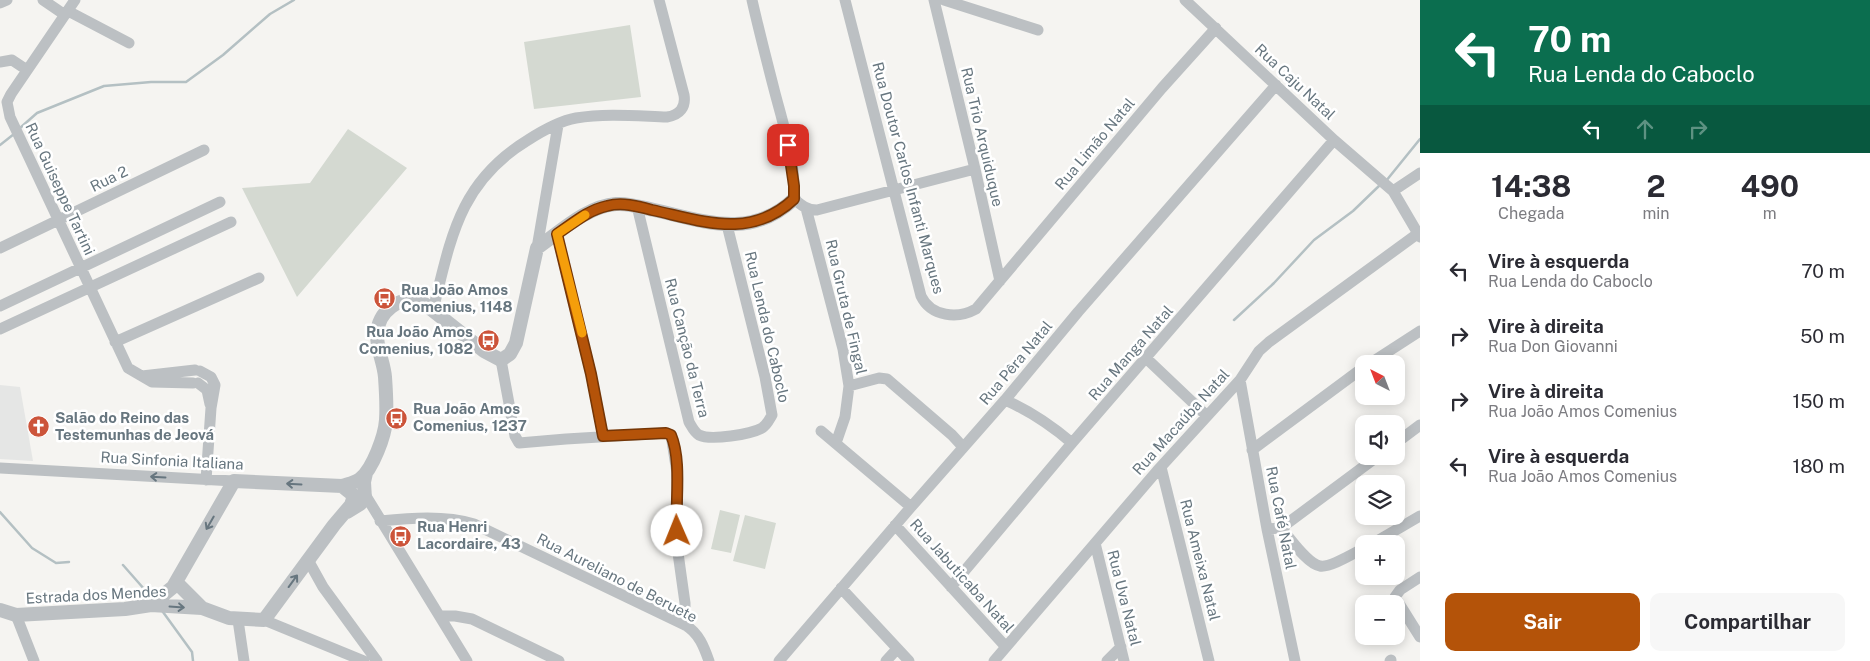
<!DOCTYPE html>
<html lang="pt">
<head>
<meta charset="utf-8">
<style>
	:root { --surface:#fff; --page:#f7f7f7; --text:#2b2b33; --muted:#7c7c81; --accent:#b45309 }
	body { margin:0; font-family:"Public Sans",sans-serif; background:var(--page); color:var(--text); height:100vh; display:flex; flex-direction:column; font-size:19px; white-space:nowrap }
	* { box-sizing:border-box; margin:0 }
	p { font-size:16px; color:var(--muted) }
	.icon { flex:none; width:28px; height:28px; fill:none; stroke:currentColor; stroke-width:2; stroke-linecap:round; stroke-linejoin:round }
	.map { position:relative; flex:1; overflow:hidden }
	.details { display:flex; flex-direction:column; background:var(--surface); width:450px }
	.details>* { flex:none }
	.top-card { background:#0b6e4f; color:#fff; overflow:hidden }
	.needle { width:32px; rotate:318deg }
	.tools { position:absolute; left:1355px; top:355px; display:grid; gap:10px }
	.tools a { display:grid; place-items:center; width:50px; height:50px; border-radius:10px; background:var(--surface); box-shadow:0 2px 12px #0003; font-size:25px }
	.pin { position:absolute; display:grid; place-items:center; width:42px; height:42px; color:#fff; margin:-21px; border-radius:10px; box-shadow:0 2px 8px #0006 }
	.me { position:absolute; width:55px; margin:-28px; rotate:359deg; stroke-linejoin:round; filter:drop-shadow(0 0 4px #0008) }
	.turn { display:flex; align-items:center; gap:18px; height:105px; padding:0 25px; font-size:22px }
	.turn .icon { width:65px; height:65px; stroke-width:2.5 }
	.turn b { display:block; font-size:35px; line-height:42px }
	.lanes { display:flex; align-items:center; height:48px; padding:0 25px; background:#0003; justify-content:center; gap:25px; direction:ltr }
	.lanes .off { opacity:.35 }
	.eta { display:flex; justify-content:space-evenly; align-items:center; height:85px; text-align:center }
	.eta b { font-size:30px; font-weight:700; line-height:35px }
	.cta { display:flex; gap:10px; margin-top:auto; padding:10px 25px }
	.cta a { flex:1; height:58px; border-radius:10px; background:var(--accent); color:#fff; font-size:20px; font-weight:700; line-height:58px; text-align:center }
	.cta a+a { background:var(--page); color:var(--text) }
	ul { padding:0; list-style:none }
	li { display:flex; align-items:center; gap:15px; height:65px; padding:0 25px }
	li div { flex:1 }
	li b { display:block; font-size:19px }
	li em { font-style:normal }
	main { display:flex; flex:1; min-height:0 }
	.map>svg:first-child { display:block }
</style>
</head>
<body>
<main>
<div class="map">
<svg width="1420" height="661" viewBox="0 0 1420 661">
	<rect width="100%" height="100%" fill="#f5f4f1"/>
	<path fill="#e5e6e5" d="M 0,385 L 20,387 L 33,461 L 0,459 Z"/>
	<path fill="#d4d9d1" d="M 630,25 L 641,97 L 534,109 L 524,42 Z
		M 348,129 L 407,168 L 297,297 L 242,188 L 310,183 Z
		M 720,510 L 740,515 L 731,553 L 711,549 Z
		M 745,515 L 776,523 L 765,569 L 733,561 Z"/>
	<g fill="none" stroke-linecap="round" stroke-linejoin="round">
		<path stroke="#b4c0c3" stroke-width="2.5" d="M 20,128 L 37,113 L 104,86 L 151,82 L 186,82 L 223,55 L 270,14 L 294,0
			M 0,145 L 14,134
			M 1386,181 L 1420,139
			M 1234,320 L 1274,283 L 1314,240 L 1353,211 L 1380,185
			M 0,512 L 32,548 L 56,563 L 69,562
			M 123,565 L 152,598
			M 163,612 L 192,652 L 193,661"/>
		<path stroke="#bcc0c3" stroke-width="11" d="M 43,0 L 65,15
			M 75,0 L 11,94 L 7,102 L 10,117 L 128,368 L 152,382 L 193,383
			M 752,0 C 759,31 767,62 775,93 C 784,127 796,164 794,199 C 801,205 807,210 817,210 L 975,169
			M 845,0 L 921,296 C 931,317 958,319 976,309 L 1162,88 L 1216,28
			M 934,0 L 975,169 L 1000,281
			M 944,0 L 1038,30
			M 1185,0 L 1334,140 L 1393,191 L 1420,173
			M 0,3 L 7,0
			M 68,11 L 129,43
			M 0,62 L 12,60 L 27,70
			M 1393,191 L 1420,237
			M 637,206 L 689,422 C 692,427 694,432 699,435 C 711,441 751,434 762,428 C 767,425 769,420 772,415 L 765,377 L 727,225
			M 806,208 L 843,349 L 849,386 L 845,417 L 836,443
			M 557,234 L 591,374 L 603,436
			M 0,248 L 204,150
			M 537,248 L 558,125
			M 0,306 L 220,202
			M 433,310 C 451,238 459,182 528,140 C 542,131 560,121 576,118 C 606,113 637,116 667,117 C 680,115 686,107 684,95 L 659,0
			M 0,329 L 231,222
			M 115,342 L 259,278
			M 1147,359 L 1207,416
			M 501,360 L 515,436 L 519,443 L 566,439 L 666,433 L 671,435 L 677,473 L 678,553 L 685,603 L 685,625
			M 1369,364 L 1420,331
			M 200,371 L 211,377 L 215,385 L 211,408 L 206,480
			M 142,376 L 195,370
			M 1240,380 L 1267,529 L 1295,661
			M 198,383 L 207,390 L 210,404
			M 849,386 L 879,378 L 887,379 L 952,435 L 963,447
			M 1005,400 C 1030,411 1052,426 1072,443
			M 821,431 L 911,507
			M 1396,443 L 1420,425
			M 1252,450 L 1364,367
			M 1161,467 L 1209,661
			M 0,468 L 234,481
			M 366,496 L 467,661
			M 380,521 C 410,518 445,515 474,524 L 685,625 C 699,633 704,647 709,661
			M 895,525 L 1006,647
			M 1281,528 C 1290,538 1307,564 1320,566 C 1330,568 1354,553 1364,548
			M 1267,529 L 1281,528 L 1378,456
			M 1095,543 L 1124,661
			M 1372,544 L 1420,516
			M 308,560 L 323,587 L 377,661
			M 1420,577 L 1400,590 L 1395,597 L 1420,637
			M 951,587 L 1072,443 L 1334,140
			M 841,588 L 909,661
			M 16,615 L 34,661
			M 441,616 L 455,616 L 472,619 L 559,661
			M 238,620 L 244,661
			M 264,620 L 364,661
			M 779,661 L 911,507 L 1005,400 L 1078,312 L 1276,85
			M 886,661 L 897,649
			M 994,661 L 1157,471 L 1240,380 L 1259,351 L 1269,342 L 1420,232
			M 1107,661 L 1121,647
			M 1390,661 L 1391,660"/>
		<path stroke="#bcc0c3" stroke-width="14" d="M 347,512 L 360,504 L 365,499 L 364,482 L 366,473
			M 176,582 L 202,608
			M 151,605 L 173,587 L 234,481 L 342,486 C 348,484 355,483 360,479 C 373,469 385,435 386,420 C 387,406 386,391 385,377 C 384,363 377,350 377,335 C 377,312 400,294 422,302 L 484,351 L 501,360 L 510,354 L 516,343 L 537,248 C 560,232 587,206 616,204 C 628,203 641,207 654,210 C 704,221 751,240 794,199
			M 0,610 L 16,615 L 125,609 L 151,605 L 202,608 L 229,618 L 264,620 L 334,525 L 351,505 L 353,499 L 352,494 L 342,486"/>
	</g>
	<defs><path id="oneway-shaft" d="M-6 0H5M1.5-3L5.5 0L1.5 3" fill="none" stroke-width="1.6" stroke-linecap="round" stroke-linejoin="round" transform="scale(1.25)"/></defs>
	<g stroke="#67767f">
		<use href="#oneway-shaft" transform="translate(158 477) rotate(-177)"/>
		<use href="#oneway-shaft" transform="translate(294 484) rotate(-177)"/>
		<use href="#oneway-shaft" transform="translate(210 523) rotate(120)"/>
		<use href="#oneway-shaft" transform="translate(293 581) rotate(-54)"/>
		<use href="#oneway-shaft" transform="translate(177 607) rotate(4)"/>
	</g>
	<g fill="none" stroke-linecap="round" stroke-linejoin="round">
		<defs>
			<path id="route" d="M 677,531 C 675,503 682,461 671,435 L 666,433 L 603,436 L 591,374 L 557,234 C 572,224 588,210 607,206 C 622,202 637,206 652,210 C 703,221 750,240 794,199 L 794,186 L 788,145"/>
		</defs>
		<use href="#route" stroke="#753606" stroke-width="12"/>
		<use href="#route" stroke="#b45309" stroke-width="9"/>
		<path stroke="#f59e0b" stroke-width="9" d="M 582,333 L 557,234 L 585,215"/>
	</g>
	<defs>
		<symbol id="bus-disc" viewBox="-11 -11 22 22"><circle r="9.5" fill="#cc543a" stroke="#fff"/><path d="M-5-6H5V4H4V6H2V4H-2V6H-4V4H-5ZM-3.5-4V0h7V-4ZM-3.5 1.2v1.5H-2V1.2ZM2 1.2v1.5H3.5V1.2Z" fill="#fff"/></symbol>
		<symbol id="church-disc" viewBox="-11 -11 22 22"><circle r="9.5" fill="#cc543a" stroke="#fff"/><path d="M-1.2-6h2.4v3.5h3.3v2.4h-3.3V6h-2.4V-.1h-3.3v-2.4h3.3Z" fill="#fff"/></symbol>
	</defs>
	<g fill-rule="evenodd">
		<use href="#bus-disc" x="372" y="286" width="25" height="25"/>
		<use href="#bus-disc" x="476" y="328" width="25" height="25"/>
		<use href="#bus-disc" x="384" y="406" width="25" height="25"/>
		<use href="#church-disc" x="26" y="414" width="25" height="25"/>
		<use href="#bus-disc" x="388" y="524" width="25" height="25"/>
	</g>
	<g text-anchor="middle" stroke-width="5" stroke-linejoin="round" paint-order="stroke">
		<g font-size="15" fill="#67767f" stroke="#fff">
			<text transform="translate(1295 82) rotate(43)" y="5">Rua Caju Natal</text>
			<text transform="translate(982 137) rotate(77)" y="5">Rua Trio Arquiduque</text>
			<text transform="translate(1095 144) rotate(-50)" y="5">Rua Limão Natal</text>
			<text transform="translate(908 178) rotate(75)" y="5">Rua Doutor Carlos Infanti Marques</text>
			<text transform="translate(109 179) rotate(-26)" y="5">Rua 2</text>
			<text transform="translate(60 189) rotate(65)" y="5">Rua Guiseppe Tartini</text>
			<text transform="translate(846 307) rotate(77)" y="5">Rua Gruta de Fingal</text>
			<text transform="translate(767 327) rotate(77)" y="5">Rua Lenda do Caboclo</text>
			<text transform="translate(687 348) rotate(76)" y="5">Rua Canção da Terra</text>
			<text transform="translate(1131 353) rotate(-49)" y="5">Rua Manga Natal</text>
			<text transform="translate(1016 363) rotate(-50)" y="5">Rua Pêra Natal</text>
			<text transform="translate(1181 422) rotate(-48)" y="5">Rua Macaúba Natal</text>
			<text transform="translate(172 461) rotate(3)" y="5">Rua Sinfonia Italiana</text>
			<text transform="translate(1281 518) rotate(79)" y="5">Rua Café Natal</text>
			<text transform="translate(1200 560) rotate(76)" y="5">Rua Ameixa Natal</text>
			<text transform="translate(962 576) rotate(48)" y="5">Rua Jabuticaba Natal</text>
			<text transform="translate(617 578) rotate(27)" y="5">Rua Aureliano de Beruete</text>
			<text transform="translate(96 595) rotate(-3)" y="5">Estrada dos Mendes</text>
			<text transform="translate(1124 598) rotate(76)" y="5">Rua Uva Natal</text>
		</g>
		<g font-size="15" font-weight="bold" fill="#67767f" stroke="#fff" text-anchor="start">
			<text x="401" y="295">Rua João Amos<tspan x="401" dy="17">Comenius, 1148</tspan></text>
			<text x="473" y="337" text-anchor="end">Rua João Amos<tspan x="473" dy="17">Comenius, 1082</tspan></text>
			<text x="413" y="414">Rua João Amos<tspan x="413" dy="17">Comenius, 1237</tspan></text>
			<text x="55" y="423">Salão do Reino das<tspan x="55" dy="17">Testemunhas de Jeová</tspan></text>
			<text x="417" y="532">Rua Henri<tspan x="417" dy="17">Lacordaire, 43</tspan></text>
		</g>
	</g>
</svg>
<div class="tools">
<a><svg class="needle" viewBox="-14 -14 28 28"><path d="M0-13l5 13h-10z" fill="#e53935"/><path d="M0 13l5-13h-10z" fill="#7c7c81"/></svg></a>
<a><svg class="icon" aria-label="sound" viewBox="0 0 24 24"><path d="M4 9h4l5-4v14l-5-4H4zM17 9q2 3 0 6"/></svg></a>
<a><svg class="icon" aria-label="layers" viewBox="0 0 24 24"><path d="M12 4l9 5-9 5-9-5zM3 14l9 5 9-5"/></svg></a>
<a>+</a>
<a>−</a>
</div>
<div class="pin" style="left:788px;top:145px;background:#d93025"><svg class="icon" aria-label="arrive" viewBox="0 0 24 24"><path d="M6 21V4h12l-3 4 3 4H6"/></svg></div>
<svg class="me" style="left:677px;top:531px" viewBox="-20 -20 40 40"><circle r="19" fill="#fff"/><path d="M0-13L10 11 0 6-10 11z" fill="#b45309"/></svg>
</div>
<section class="details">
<div class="top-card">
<div class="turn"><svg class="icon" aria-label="left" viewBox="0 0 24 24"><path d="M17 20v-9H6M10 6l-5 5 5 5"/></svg><div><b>70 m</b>Rua Lenda do Caboclo</div></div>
<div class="lanes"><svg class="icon" aria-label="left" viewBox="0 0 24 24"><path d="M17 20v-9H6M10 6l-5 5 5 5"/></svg><svg class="icon off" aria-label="ahead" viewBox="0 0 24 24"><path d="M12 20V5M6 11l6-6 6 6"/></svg><svg class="icon off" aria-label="right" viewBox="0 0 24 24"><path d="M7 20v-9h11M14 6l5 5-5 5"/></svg></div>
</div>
<div class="eta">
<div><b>14:38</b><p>Chegada</p></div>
<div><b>2</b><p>min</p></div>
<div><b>490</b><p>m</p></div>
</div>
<ul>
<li><svg class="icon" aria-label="left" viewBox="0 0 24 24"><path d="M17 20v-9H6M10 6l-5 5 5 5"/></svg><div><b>Vire à esquerda</b><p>Rua Lenda do Caboclo</p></div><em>70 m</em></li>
<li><svg class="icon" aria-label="right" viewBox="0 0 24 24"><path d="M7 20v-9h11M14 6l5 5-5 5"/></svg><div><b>Vire à direita</b><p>Rua Don Giovanni</p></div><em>50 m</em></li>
<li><svg class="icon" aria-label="right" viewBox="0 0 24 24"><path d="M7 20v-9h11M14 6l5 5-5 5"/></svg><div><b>Vire à direita</b><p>Rua João Amos Comenius</p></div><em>150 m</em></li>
<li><svg class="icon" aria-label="left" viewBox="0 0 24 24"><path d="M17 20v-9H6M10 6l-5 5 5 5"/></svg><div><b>Vire à esquerda</b><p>Rua João Amos Comenius</p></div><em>180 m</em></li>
</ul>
<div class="cta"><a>Sair</a><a>Compartilhar</a></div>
</section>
</main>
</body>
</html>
